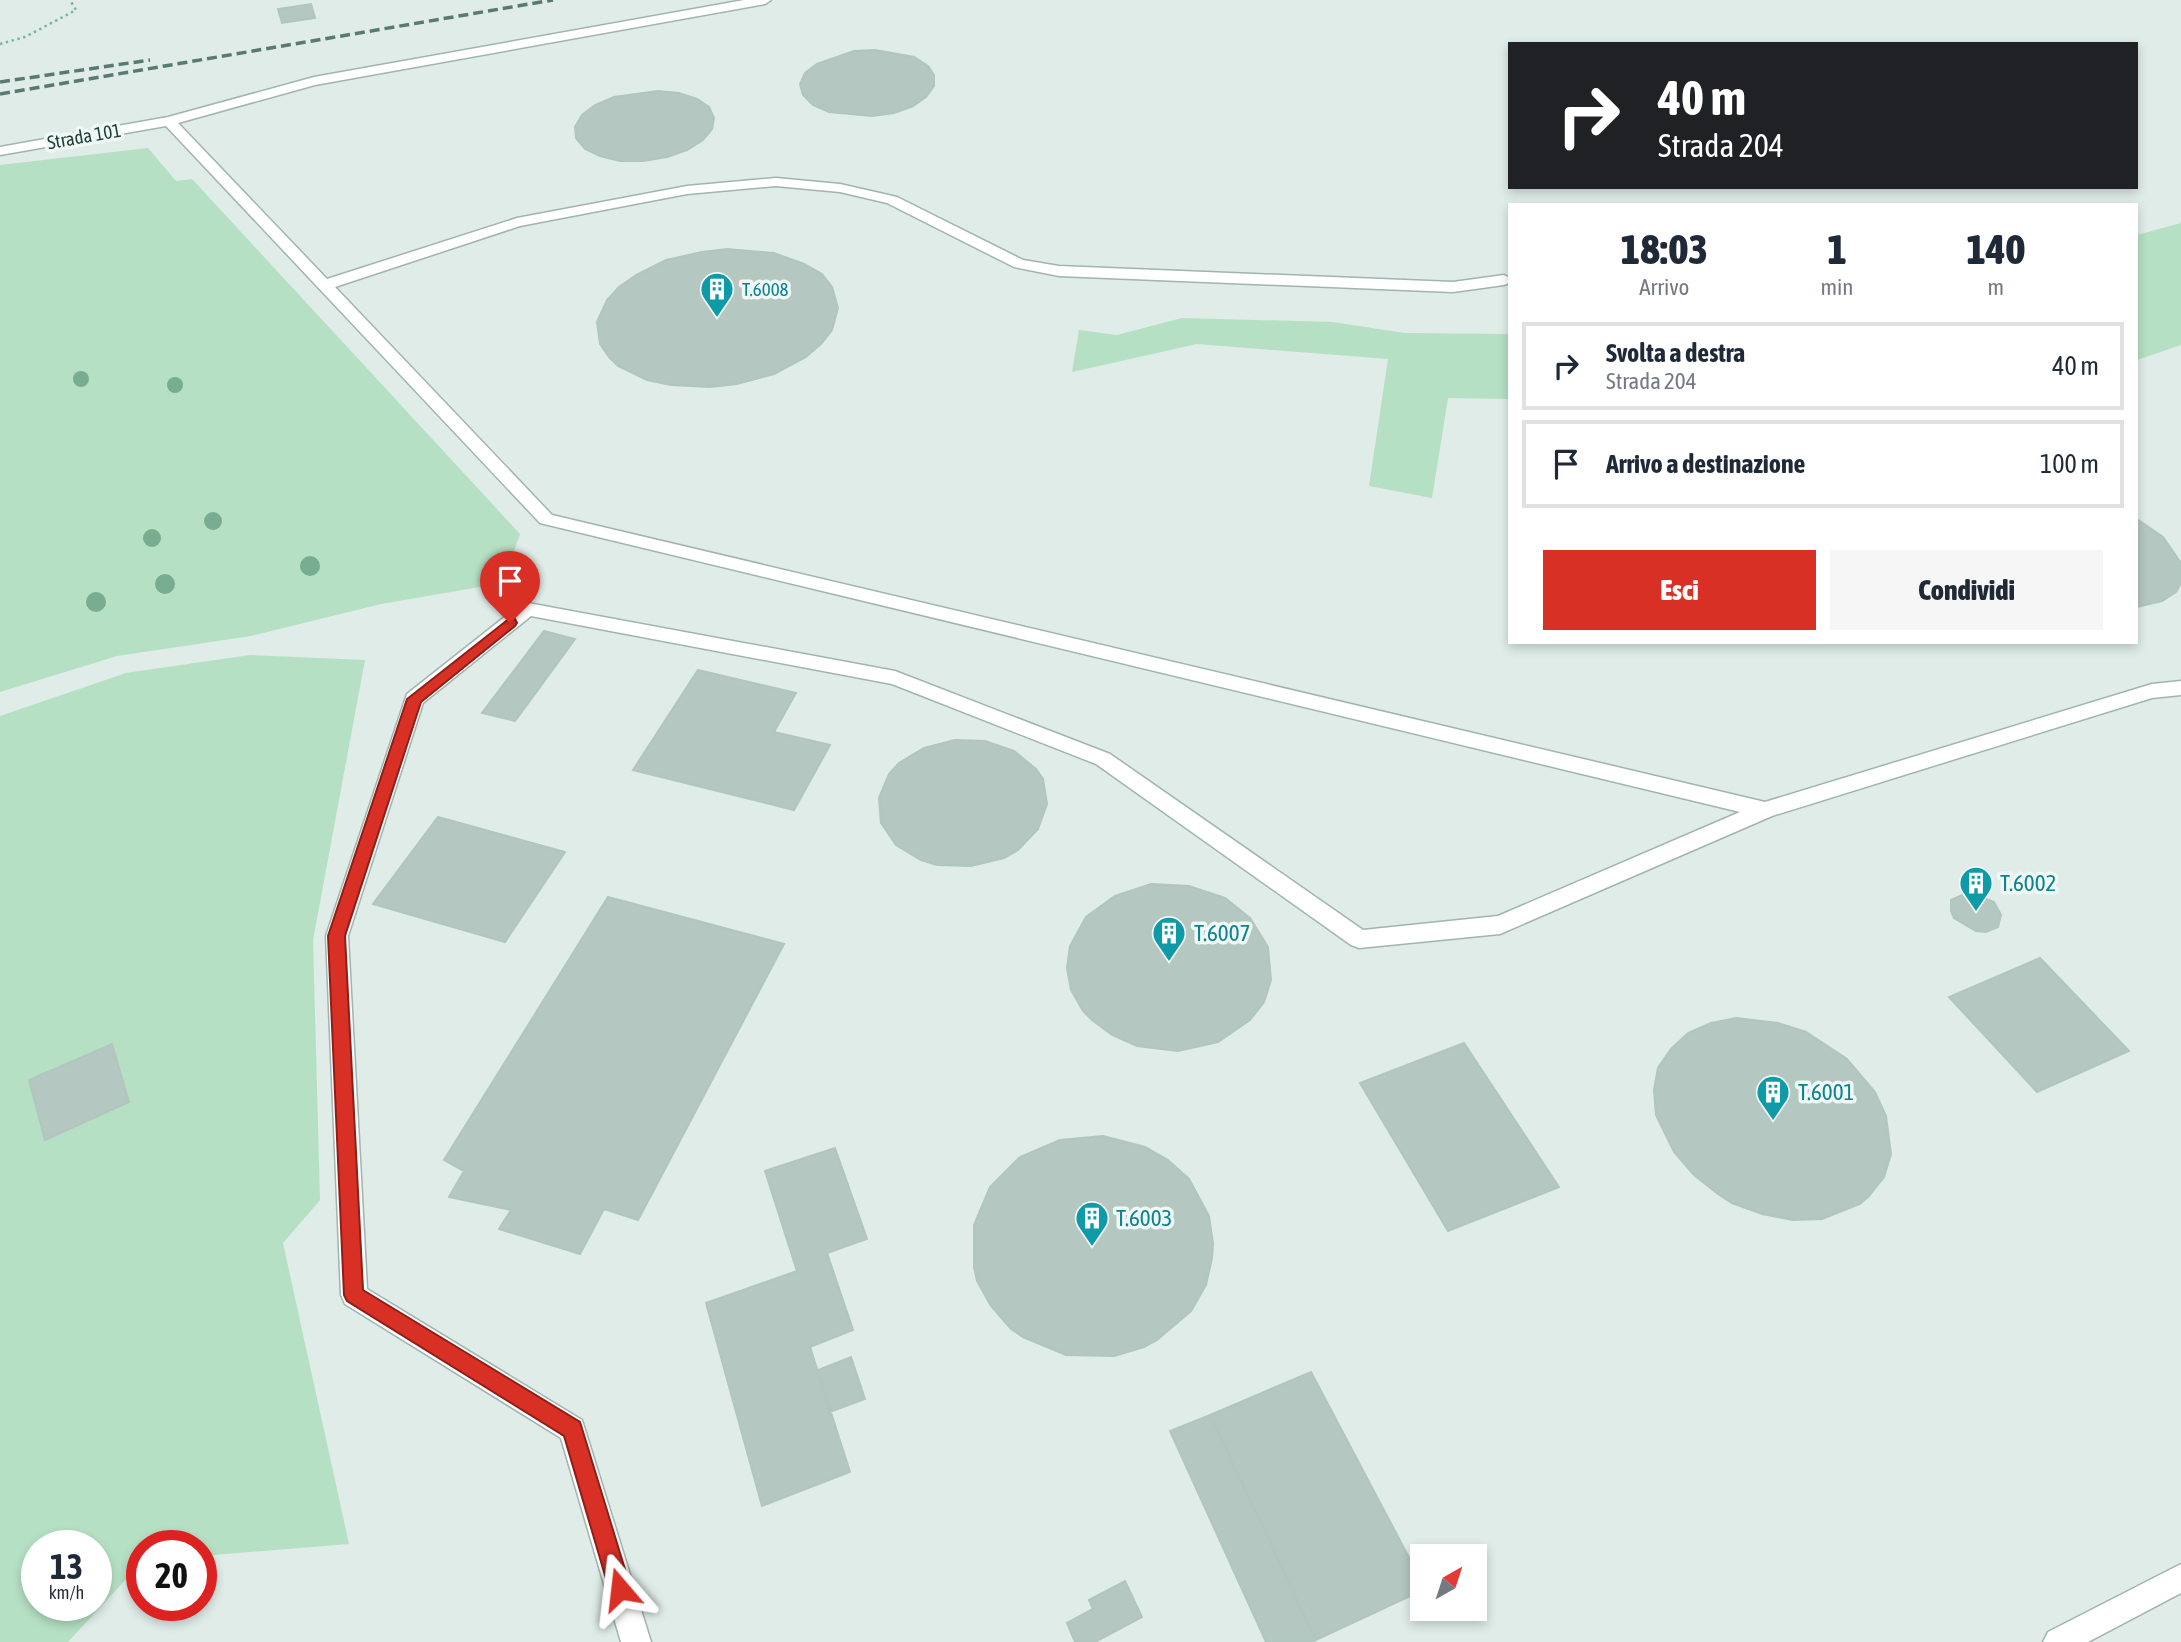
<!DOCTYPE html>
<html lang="it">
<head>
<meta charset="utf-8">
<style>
	:root { --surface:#fff; --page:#f6f6f7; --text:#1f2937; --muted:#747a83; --line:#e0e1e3; --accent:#d93025 }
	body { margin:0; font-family:"Asap Condensed",sans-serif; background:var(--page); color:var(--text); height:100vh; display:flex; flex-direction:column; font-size:26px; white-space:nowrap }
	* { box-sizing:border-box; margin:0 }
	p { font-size:23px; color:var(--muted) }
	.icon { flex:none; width:38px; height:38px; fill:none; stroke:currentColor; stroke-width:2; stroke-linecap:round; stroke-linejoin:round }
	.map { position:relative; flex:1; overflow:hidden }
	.panel { position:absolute; left:1508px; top:203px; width:630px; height:441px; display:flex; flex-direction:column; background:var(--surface); border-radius:0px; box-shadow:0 4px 10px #0003 }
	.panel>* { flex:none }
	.banner { position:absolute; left:1508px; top:42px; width:630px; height:147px; border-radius:0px; box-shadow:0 4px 10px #0003; background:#202124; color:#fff; overflow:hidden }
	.needle { width:46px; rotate:39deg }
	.buttons { position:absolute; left:1410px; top:1544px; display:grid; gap:14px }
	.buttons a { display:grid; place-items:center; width:77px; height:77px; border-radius:0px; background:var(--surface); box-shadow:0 4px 10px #0003; font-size:35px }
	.speed { position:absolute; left:21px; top:1530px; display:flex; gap:14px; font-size:35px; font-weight:700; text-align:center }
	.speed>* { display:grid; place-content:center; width:91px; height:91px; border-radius:50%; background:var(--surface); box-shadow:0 4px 10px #0003; line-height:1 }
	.speed small { font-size:18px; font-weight:400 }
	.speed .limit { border:10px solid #d22; background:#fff; color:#111 }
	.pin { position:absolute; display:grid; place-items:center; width:60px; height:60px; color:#fff; margin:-72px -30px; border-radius:50% 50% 50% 0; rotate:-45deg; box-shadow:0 0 7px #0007 }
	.pin .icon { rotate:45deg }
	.me { position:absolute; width:77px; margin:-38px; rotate:343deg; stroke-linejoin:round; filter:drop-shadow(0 0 5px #0008) }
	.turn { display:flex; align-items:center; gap:24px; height:147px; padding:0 35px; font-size:32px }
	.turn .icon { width:91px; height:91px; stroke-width:2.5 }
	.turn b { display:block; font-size:49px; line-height:60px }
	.eta { display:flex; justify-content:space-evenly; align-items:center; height:119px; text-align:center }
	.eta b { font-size:42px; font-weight:800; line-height:49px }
	.primary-button { display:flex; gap:14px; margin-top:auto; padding:14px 35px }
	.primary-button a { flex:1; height:80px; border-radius:0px; background:var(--accent); color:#fff; font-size:28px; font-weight:800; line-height:80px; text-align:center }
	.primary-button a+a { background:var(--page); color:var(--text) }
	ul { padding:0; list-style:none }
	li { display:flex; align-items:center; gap:21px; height:88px; margin:0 14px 10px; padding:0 21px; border:4px solid var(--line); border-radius:0px }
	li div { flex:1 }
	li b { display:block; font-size:26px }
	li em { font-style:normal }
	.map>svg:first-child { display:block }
</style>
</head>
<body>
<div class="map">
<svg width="2181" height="1642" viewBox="0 0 2181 1642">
	<rect width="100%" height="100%" fill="#dfece7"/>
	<path fill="#b5e0c4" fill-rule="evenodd" d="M 148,148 L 176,181 L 192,179 L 520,534 L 503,583 L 381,604 L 251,636 L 117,656 L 0,692 L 0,165 Z
		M 2181,223 L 2181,345 L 2137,360 L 2137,235 Z
		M 1182,318 L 1333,322 L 1404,333 L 1510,334 L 1510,399 L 1448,398 L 1432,498 L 1369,486 L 1388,359 L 1197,344 L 1072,372 L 1079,330 L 1117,335 Z
		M 250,655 L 365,660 L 313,940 L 320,1200 L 283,1243 L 349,1544 L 201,1556 L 201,1545 L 142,1545 L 142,1562 L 68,1642 L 0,1642 L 0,716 L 126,673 ZM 37,1545 L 96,1545 L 96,1605 L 37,1605 Z"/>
	<path fill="#b4c7c0" stroke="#b0c6bf" stroke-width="2" d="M 311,4 L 315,18 L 282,23 L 278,9 Z
		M 875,50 L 914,57 L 928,66 L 934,75 L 934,86 L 926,97 L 913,106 L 894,113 L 872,116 L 829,112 L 813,105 L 803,95 L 800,84 L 805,73 L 817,64 L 854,51 Z
		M 658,91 L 679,93 L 697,99 L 709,107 L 714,118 L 712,129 L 703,140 L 687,150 L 667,157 L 643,161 L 620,161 L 600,156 L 585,149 L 576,138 L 575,127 L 582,115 L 595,105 L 614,97 Z
		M 727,249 L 774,253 L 804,264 L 822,274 L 832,287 L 838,308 L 832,330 L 821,344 L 806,357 L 774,374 L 737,384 L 710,387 L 671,385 L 647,380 L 618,366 L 609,357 L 600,344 L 597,322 L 607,300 L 619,287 L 636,275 L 666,260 L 702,252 Z
		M 2137,519 L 2163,537 L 2181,563 L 2181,583 L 2176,592 L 2162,601 L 2137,607 Z
		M 544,631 L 575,639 L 515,721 L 482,713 Z
		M 698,670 L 796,693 L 774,732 L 830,745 L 794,810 L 633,770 Z
		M 955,740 L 985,741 L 1014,751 L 1036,769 L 1043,779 L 1047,804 L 1038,829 L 1018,850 L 1004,858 L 971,866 L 937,865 L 921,860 L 896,845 L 881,823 L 879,798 L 889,774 L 899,763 L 924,748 Z
		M 438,817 L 565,852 L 505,942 L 373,904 Z
		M 1151,884 L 1189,886 L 1225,898 L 1250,918 L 1268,947 L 1271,980 L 1264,1002 L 1250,1020 L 1218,1042 L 1178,1051 L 1137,1046 L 1112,1035 L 1092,1020 L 1083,1011 L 1071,990 L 1067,968 L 1070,946 L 1086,917 L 1115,896 Z
		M 1969,892 L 1994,902 L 2001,915 L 1998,927 L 1986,932 L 1976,931 L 1954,918 L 1951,911 L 1951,900 Z
		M 608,897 L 784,944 L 638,1220 L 604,1209 L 580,1254 L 499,1229 L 511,1210 L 449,1197 L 464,1171 L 444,1160 Z
		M 2040,958 L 2129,1051 L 2037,1092 L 1949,997 Z
		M 1736,1018 L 1778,1023 L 1806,1032 L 1847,1059 L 1875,1092 L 1886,1116 L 1891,1154 L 1884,1177 L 1869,1196 L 1860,1204 L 1822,1219 L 1793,1220 L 1762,1214 L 1732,1203 L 1718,1194 L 1694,1175 L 1674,1152 L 1656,1115 L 1654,1090 L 1658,1068 L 1671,1049 L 1688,1033 L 1711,1023 Z
		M 1464,1043 L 1559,1187 L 1448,1231 L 1360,1083 Z
		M 112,1044 L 129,1102 L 45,1140 L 29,1080 Z
		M 1103,1136 L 1145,1147 L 1168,1160 L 1189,1179 L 1209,1216 L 1213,1243 L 1212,1258 L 1206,1285 L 1191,1311 L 1157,1340 L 1144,1347 L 1114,1356 L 1066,1355 L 1023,1337 L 1011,1329 L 991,1306 L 977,1281 L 974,1267 L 974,1225 L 990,1187 L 1020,1157 L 1060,1140 Z
		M 835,1148 L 867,1239 L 827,1253 L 853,1330 L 810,1347 L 850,1472 L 762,1506 L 706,1303 L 797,1271 L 765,1171 Z
		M 851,1357 L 865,1399 L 830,1412 L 818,1370 Z
		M 1311,1372 L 1423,1584 L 1423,1590 L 1316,1640 L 1210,1415 Z
		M 1210,1415 L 1316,1640 L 1312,1642 L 1266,1642 L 1170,1431 Z
		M 1125,1581 L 1142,1617 L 1095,1642 L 1075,1642 L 1067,1623 L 1093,1609 L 1089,1600 Z"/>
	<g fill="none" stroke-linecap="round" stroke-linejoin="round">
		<defs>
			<path id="service" d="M 744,0 L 771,0 L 765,4 L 315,85 L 178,123 L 327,279 L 517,218 L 687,186 L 776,178 L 840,184 L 897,197 L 1023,260 L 1059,266 L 1453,282 L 1504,275 L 1510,278 L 1509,283 L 1504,285 L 1453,292 L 1059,276 L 1014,267 L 887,203 L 840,192 L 776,186 L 687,194 L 520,226 L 335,287 L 552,515 L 1765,802 L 2152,684 L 2181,681 L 2181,695 L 2152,698 L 1772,816 L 1500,934 L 1359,948 L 1351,945 L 1096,764 L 892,684 L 531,616 L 423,703 L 348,936 L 367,1289 L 582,1420 L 651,1642 L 621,1642 L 561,1438 L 345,1304 L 341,1295 L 326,936 L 407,694 L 521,604 L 528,603 L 895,671 L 1110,754 L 1363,930 L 1498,916 L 1740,812 L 540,523 L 166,126 L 0,155 L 0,147 L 168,117 L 314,77 Z
				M 2181,1564 L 2181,1593 L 2088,1642 L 2043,1642 L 2048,1632 Z"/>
		</defs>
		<use href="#service" stroke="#a1b4af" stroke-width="3"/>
		<path stroke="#7bb4a6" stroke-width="2.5" stroke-dasharray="2.5 3.5" stroke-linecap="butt" d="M 0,44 L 25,37 L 76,10 L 70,0"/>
		<use href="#service" fill="#fff" fill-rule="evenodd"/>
		<path stroke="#587a73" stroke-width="3.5" stroke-dasharray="10 5" stroke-linecap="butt" d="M 0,82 L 150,60
			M 0,94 L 553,0"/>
	</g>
	<g fill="#78ad91">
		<circle cx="81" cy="379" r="8"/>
		<circle cx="175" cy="385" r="8"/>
		<circle cx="213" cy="521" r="9"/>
		<circle cx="152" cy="538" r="9"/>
		<circle cx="310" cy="566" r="10"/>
		<circle cx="165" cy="584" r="10"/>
		<circle cx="96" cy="602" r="10"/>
	</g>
	<path fill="#d93025" stroke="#8d1f18" stroke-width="2" d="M 510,618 L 515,619 L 517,623 L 515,626 L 421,702 L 345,936 L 363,1290 L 580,1422 L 631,1589 L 628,1597 L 620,1600 L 612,1597 L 609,1589 L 564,1436 L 347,1301 L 344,1295 L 328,936 L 407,699 Z"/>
	<defs>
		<symbol id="building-pin" viewBox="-11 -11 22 30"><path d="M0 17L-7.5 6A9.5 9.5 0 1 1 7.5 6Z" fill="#0f9aa8" stroke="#f0f8f5"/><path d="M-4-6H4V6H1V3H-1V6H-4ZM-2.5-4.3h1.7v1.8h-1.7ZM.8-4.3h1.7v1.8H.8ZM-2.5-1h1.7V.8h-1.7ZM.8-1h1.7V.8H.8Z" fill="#fff"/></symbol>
	</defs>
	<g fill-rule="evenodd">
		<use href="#building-pin" x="698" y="270" width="38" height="52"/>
		<use href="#building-pin" x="1957" y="864" width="38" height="52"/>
		<use href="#building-pin" x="1150" y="914" width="38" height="52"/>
		<use href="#building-pin" x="1754" y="1073" width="38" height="52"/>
		<use href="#building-pin" x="1073" y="1199" width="38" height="52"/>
	</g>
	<g text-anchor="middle" stroke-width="7" stroke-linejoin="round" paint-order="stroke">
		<g font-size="19" fill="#1e3e38" stroke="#f0f8f5">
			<text transform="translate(84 136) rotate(-10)" y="7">Strada 101</text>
		</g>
		<g font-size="19" fill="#0d838f" stroke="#f0f8f5" text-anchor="start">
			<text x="742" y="296">T.6008</text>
		</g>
		<g font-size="23" fill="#0d838f" stroke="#f0f8f5" text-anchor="start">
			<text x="2000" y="891">T.6002</text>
			<text x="1194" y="941">T.6007</text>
			<text x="1798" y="1100">T.6001</text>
			<text x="1116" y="1226">T.6003</text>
		</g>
	</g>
</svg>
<div class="buttons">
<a><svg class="needle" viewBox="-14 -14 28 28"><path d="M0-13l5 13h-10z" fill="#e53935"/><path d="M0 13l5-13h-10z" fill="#747a83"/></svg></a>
</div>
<div class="speed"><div>13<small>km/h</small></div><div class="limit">20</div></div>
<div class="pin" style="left:510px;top:623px;background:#d93025"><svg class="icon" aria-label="arrive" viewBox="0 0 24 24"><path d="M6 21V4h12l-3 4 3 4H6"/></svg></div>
<svg class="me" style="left:620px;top:1589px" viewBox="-20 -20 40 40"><path d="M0-17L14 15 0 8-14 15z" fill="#d93025" stroke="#fff" stroke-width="4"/></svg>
<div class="banner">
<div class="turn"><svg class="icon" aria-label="right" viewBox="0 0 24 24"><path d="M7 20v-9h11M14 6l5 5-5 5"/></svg><div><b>40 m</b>Strada 204</div></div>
</div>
<section class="panel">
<div class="eta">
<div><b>18:03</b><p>Arrivo</p></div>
<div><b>1</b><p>min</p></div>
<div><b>140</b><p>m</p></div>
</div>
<ul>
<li><svg class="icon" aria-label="right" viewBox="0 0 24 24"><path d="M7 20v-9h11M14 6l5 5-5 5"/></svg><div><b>Svolta a destra</b><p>Strada 204</p></div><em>40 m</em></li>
<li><svg class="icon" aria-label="arrive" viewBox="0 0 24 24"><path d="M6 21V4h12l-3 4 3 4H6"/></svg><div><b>Arrivo a destinazione</b></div><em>100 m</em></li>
</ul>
<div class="primary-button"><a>Esci</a><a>Condividi</a></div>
</section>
</div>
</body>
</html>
